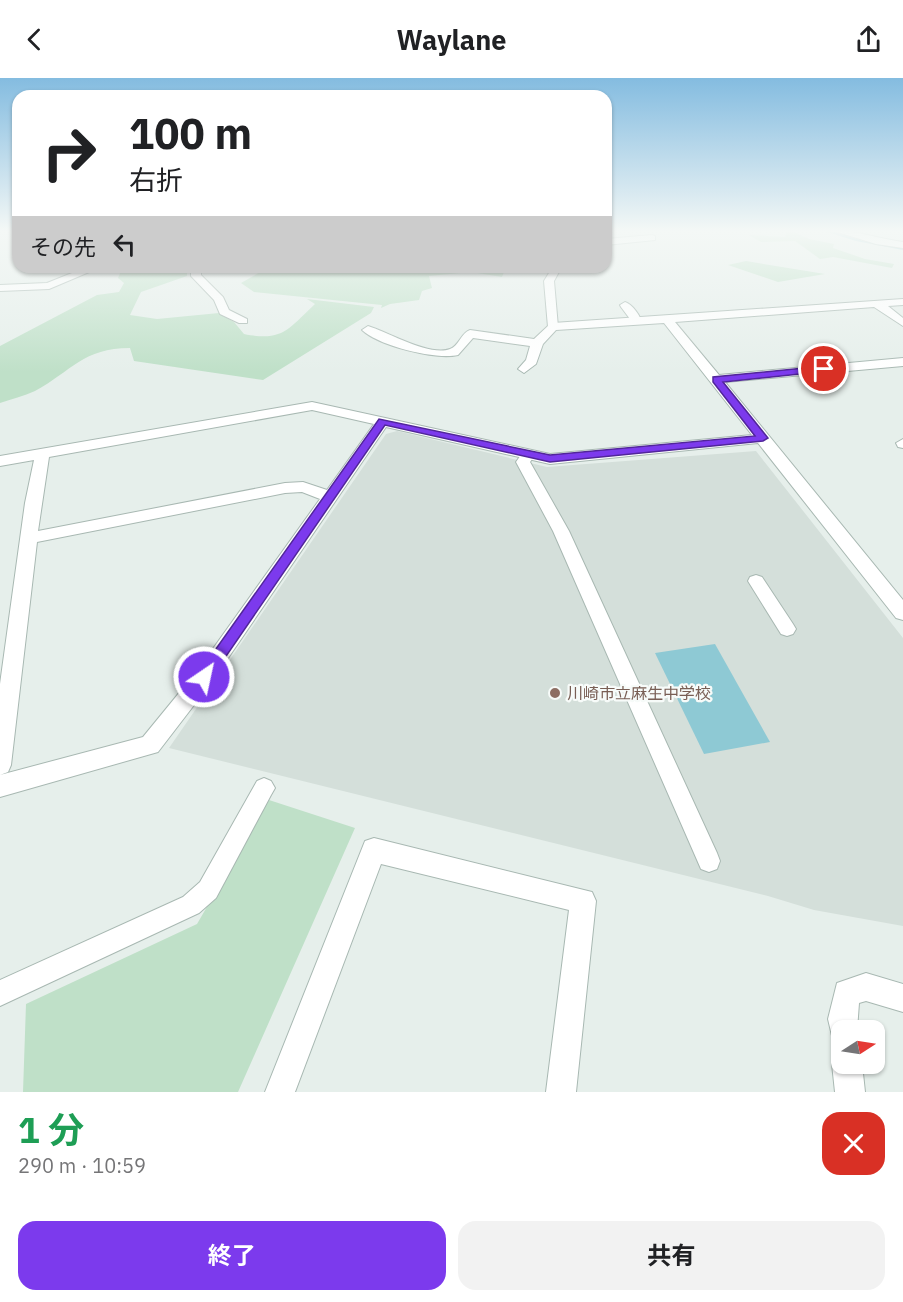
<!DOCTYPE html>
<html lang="ja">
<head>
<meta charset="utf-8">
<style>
	:root { --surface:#fff; --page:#f2f2f2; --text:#202124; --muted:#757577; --accent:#7c3aed }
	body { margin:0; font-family:"IBM Plex Sans","Noto Sans JP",sans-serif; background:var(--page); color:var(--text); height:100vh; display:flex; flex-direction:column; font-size:22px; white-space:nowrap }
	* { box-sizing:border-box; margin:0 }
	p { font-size:20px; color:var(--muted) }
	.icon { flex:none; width:33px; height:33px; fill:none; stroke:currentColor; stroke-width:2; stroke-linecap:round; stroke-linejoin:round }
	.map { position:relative; height:1014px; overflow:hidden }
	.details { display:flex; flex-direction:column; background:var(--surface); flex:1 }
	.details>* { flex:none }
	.top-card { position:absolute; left:12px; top:12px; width:600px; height:183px; border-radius:18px; box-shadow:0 2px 4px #0004; background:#fff; color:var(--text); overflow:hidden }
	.needle { width:39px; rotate:78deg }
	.fabs { position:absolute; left:831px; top:942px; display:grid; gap:12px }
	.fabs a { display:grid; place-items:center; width:54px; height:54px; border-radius:12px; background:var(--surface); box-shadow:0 2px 4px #0004; font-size:30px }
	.pin { position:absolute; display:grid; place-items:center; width:51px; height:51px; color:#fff; margin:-26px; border:3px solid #fff; border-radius:50%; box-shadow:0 2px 6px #0007 }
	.me { position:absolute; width:66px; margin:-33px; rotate:34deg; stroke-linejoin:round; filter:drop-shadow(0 0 4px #0008) }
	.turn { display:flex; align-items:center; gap:21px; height:126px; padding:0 18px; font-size:27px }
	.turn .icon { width:78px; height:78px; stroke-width:2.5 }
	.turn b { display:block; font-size:42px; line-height:51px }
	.then { display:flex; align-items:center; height:57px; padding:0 18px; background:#0003; gap:12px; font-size:22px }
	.round { display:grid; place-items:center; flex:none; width:63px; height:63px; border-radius:18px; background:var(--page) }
	.headline { display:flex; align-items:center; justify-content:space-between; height:102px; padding:0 18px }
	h1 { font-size:36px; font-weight:700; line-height:45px; color:#1e9e55 }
	.primary-button { display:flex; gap:12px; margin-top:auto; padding:12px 18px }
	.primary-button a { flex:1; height:69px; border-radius:18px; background:var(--accent); color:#fff; font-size:24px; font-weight:700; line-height:69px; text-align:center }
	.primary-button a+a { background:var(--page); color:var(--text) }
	header { display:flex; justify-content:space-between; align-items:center; height:78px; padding:0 18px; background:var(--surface); font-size:27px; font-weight:700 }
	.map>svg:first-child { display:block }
</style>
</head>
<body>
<header><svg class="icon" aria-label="back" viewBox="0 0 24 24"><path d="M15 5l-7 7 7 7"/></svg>Waylane<svg class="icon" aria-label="share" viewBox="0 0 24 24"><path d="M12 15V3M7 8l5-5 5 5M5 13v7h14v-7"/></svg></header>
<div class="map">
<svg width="903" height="1014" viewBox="0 0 903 1014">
	<rect width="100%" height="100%" fill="#e6efeb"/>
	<path fill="#d4dfda" d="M 397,353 L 547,389 L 756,373 L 903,560 L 903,848 L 814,832 L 768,818 L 169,670 L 386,356 Z"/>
	<path fill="#bfe0c8" d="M 792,153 L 809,161 L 834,166 L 833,170 L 865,181 L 894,186 L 892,190 L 833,179 L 820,181 L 795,163 L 761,164 L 749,157 L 785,159 L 787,154 Z
		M 746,183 L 825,196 L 778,204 L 728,187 Z
		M 128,189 L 162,189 L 168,194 L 187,194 L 187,198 L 141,214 L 130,237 L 157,241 L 219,235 L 234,244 L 244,256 C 283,264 288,251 315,226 L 307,221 L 374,229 L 371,235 L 263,302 L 134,283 L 130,270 C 83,270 72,293 35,313 C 24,318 11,321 0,325 L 0,268 L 97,217 L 119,214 L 124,205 L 118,200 L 121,193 Z
		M 269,189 L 564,189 L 559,192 L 506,189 L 502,199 L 471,194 L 429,198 L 432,210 L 422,213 L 419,222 L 390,226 L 381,230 L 382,227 L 254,214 L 241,205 Z
		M 269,722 L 355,750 L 238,1014 L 23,1014 L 26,926 L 197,846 Z"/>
	<path fill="#8ec9d4" d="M 715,566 L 770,664 L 704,676 L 655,575 Z"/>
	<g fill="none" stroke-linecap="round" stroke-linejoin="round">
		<path fill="#8ec9d4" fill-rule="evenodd" d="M 821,152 L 828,152 L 857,161 L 903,170 L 903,172 L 856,163 Z"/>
		<defs>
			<path id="service" d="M 652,157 L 655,158 L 655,162 L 606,167 L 606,161 Z
				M 555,189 L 560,192 L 554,203 L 558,249 L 553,252 L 548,249 L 544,203 L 552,190 Z
				M 625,224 C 632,226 642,239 641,245 L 633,245 L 621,229 L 620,227 Z
				M 528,373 L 535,377 L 530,384 L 569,453 L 717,775 L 720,783 L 717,791 L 709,794 L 701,791 L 553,453 L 516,384 L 523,374 Z
				M 756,497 L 762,499 L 793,546 L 796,551 L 793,556 L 787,558 L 781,556 L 748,503 L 750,499 Z
				M 264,700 L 271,703 L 275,710 L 271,717 L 216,820 L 199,835 L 0,928 L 0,902 L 183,819 L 200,804 L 257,703 Z"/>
			<path id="minor" d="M 831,152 C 856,152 879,161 903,164 L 903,170 L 876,166 Z
				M 87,189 L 101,189 L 49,211 L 0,213 L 0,207 L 47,205 Z
				M 191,189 L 201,189 L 201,197 L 223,219 L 229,232 L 247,241 L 247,245 L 239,245 L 220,236 L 214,222 L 191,198 Z
				M 903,221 L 903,227 L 888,228 L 903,240 L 903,248 L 874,229 L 675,244 L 719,297 L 903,280 L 903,288 L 725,304 L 903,522 L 903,542 L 896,540 L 758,365 L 550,386 L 386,349 L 211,605 L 158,674 L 0,719 L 0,697 L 143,659 L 197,593 L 320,421 L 302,414 L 285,415 L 37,464 L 11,687 L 8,694 L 0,697 L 0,606 L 25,425 L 34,382 L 0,388 L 0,378 L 312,324 L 550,376 L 752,357 L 664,245 L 556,252 L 543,266 L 536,286 L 524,295 L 518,291 L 526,282 L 530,268 L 473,260 L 458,277 C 436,282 379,268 362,252 L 368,248 C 388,254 430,279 450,271 C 459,268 461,255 470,252 L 534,261 L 549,247 L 553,245 ZM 312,332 L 374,346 L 327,412 L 303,404 L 285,405 L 38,453 L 49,379 Z
				M 903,361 L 903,370 L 898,369 L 896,365 Z
				M 374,760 L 592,814 L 596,823 L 576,1014 L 546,1014 L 569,832 L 381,786 L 295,1014 L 265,1014 L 365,763 Z
				M 866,895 L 903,906 L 903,934 L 866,923 L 859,925 L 857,952 L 842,952 L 842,966 L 833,962 L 828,941 L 837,905 Z
				M 842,973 L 842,986 L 862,986 L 865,1014 L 835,1014 L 832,986 L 837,976 Z"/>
		</defs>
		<use href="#service" stroke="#a8b8b2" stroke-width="2"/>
		<use href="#minor" stroke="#a8b8b2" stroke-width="2"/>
		<use href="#service" fill="#fff" fill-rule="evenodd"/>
		<use href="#minor" fill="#fff" fill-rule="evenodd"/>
	</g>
	<linearGradient id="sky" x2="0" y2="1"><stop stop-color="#84bce0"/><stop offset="0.52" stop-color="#f4f8f6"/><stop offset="1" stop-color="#f4f8f6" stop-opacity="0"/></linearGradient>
	<rect width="903" height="294" fill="url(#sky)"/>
	<path fill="#7c3aed" stroke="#51269a" stroke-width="1.5" d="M 824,288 L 829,291 L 828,293 L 723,304 L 768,360 L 763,363 L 550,384 L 385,347 L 209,603 L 204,605 L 198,603 L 196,599 L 379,341 L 550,377 L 755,358 L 713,304 L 713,299 Z"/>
	<circle fill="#8d6e63" stroke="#f7fbf9" stroke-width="2" cx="555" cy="615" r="6"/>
	<g text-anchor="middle" stroke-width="4.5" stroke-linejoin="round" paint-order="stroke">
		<g font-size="16" fill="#785e54" stroke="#f7fbf9" text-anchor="start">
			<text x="567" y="621">川崎市立麻生中学校</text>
		</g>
	</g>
</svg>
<div class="fabs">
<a><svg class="needle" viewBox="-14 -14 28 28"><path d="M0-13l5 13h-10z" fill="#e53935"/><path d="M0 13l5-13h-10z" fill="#757577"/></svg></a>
</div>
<div class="pin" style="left:824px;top:291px;background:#d93025"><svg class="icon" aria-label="arrive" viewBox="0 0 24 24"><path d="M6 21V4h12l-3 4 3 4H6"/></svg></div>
<svg class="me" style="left:204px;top:599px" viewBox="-20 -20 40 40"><circle r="17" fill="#7c3aed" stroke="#fff" stroke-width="3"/><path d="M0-11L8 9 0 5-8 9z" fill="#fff"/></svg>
<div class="top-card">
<div class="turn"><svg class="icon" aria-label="right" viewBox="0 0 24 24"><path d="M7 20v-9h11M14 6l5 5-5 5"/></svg><div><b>100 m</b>右折</div></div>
<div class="then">その先<svg class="icon" aria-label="left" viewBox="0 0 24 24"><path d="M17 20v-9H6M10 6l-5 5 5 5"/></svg></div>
</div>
</div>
<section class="details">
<div class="headline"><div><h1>1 分</h1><p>290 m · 10:59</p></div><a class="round" style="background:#d93025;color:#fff"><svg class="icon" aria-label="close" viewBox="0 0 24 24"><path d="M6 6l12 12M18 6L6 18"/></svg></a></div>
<div class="primary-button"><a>終了</a><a>共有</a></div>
</section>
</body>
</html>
